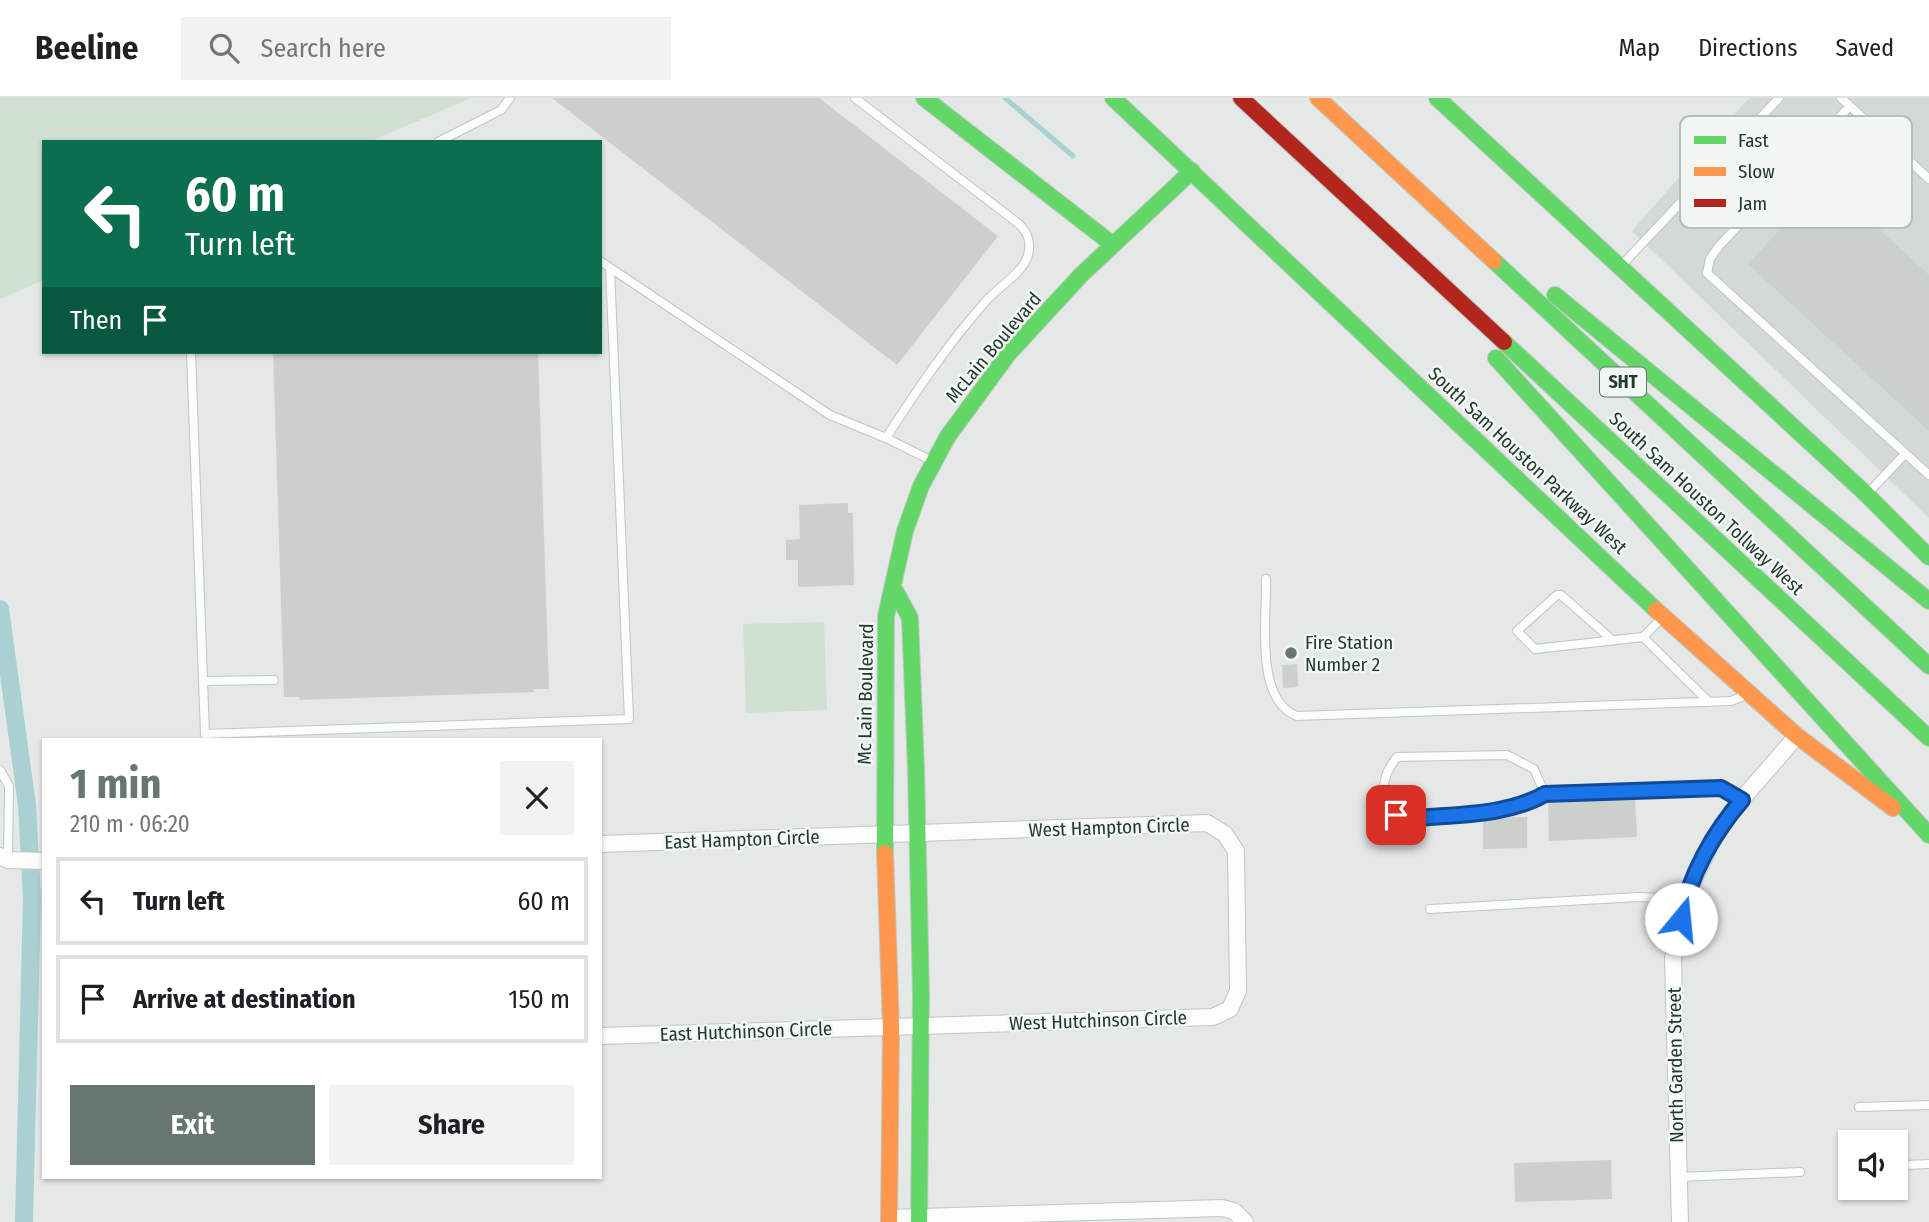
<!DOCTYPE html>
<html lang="en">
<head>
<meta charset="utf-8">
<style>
	:root { --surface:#fff; --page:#f2f2f2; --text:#202124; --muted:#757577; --line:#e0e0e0; --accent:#677770 }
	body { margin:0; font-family:"Fira Sans Condensed",sans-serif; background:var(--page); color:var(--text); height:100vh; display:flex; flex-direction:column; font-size:26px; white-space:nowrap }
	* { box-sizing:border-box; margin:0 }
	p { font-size:23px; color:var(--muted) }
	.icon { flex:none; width:38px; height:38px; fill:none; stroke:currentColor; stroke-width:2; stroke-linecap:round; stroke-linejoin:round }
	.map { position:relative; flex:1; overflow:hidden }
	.details { position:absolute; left:42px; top:640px; width:560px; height:441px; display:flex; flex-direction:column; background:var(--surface); border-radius:0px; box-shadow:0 2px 5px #0004 }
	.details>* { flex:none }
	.top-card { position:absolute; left:42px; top:42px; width:560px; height:214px; border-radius:0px; box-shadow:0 2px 5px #0004; background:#0b6e4f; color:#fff; overflow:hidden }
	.buttons { position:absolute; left:1838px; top:1032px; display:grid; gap:14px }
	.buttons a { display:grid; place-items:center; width:70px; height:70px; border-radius:0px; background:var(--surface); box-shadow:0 2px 5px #0004; font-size:35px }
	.pin { position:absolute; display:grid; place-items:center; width:60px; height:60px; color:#fff; margin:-30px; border-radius:14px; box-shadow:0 4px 10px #0006 }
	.me { position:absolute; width:77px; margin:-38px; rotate:17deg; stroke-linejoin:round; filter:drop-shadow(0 0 5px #0008) }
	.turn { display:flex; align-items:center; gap:24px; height:147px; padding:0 28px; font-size:32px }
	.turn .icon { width:91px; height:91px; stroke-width:2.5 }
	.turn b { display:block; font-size:49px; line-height:60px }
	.then { display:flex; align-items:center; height:66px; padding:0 28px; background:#0003; gap:14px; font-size:26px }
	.round { display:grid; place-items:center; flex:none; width:74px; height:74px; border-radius:0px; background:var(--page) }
	.headline { display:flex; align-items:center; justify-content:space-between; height:119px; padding:0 28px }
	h1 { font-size:42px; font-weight:700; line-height:52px; color:var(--accent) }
	.cta { display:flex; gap:14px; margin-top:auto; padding:14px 28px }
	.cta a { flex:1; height:80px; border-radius:0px; background:var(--accent); color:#fff; font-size:28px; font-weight:700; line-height:80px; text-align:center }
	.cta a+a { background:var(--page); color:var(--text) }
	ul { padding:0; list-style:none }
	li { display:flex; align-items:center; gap:21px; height:88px; margin:0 14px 10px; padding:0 14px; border:4px solid var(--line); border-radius:0px }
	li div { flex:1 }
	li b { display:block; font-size:26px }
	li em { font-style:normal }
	header { display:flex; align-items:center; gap:42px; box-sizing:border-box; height:98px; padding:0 35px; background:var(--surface); border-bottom:2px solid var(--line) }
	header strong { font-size:33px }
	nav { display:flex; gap:38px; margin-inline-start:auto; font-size:24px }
	.search { width:490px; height:63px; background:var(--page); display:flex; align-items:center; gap:18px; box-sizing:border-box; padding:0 24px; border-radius:0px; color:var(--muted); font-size:26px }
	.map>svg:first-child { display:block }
</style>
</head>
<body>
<header>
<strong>Beeline</strong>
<div class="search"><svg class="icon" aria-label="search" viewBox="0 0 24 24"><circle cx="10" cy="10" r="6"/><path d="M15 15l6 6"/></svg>Search here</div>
<nav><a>Map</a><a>Directions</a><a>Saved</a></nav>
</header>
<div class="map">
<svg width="1929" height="1124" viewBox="0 0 1929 1124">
	<rect width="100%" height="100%" fill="#e4e8e6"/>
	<path fill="#d2d9d6" d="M 1749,0 L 1929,0 L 1929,420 L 1632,133 Z"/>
	<path fill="#cfe0d2" d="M 0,0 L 471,0 L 369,44 L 44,44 L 44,182 L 0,201 Z
		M 824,524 L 827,612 L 746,615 L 743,526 Z"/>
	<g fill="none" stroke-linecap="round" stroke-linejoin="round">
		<path stroke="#a9d1d2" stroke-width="5" d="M 1005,0 L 1073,58"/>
		<path stroke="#a9d1d2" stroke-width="18" d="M 0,511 L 27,707 L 32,800 L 24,1124"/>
	</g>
	<path fill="#cbd0cd" d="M 552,0 L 819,0 L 998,138 L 897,267 Z
		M 1826,82 L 1929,177 L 1929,333 L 1748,166 Z
		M 273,254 L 538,254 L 549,591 L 533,591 L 534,594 L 300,602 L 299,599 L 284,599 Z
		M 848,405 L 848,415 L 853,415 L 854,487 L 798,489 L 798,462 L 786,462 L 786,442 L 800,441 L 799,407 Z
		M 1297,566 L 1298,589 L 1283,590 L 1282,567 Z
		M 1635,701 L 1637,739 L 1549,743 L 1548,705 Z
		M 1527,719 L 1527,750 L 1483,751 L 1483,720 Z
		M 1611,1062 L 1612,1101 L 1515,1104 L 1514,1065 Z"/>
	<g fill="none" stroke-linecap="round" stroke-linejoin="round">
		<defs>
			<path id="lane" d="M 855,0 L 1019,126 C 1029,136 1032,146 1027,160 C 1021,176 997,190 986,203 C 948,246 917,292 886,340
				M 1841,0 L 1850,8
				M 438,44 L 501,12 L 510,0
				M 1717,65 L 1759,105
				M 1929,81 L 1850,8 L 1719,148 L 1710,161 L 1707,175 L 1929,377
				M 600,163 L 830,317 L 886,340 L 932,363
				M 1621,168 L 1779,0
				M 191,254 L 205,636 L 629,621 L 610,170
				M 1869,394 L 1905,356
				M 1266,481 C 1267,519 1254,602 1297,618 L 1731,603 L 1746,597
				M 1643,539 L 1709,604
				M 1610,540 L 1561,497 L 1557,497 L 1517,533 L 1535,551 L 1643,539 L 1661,521
				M 203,583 L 274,582
				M 0,672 L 9,688 L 8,762
				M 1545,696 L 1534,671 L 1507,657 L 1397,659 C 1379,681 1377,710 1407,721 L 1502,711 L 1527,706 L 1545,696 L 1635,691 L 1721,690 L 1742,702
				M 1430,811 L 1638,799 L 1685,801
				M 1859,1009 L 1929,1007
				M 1904,1067 L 1929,1066
				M 1678,1079 L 1800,1074"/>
			<path id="street" d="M 600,746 L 1207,725 L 1225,736 L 1236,753 L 1238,893 L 1230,911 L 1213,919 L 600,938
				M 0,758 L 8,762 L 44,763
				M 889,1120 L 1222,1110 L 1234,1113 L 1245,1124
				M 1680,1124 L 1673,860 L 1685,801 L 1711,745 L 1735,709 L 1797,638"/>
			<path id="fast" d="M 924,0 L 1112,146
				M 1113,0 L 1656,512
				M 1437,0 L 1866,396 L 1929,459
				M 1494,163 L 1929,568
				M 1555,197 L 1929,503
				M 1504,244 L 1929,640
				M 1496,260 L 1929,737
				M 896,494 L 910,520 L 916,671 L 921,897 L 919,1124
				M 885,755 L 886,518 L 905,433 L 921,388 L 948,338 L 1009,255 L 1081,177 L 1192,73"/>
			<path id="slow" d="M 1318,0 L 1494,163
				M 1656,512 L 1797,638 L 1893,710
				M 885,755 L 891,929 L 889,1124"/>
			<path id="jam" d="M 1241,0 L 1504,244"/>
		</defs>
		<use href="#lane" stroke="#c1c5c3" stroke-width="10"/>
		<use href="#street" stroke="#c1c5c3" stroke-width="18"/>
		<use href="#fast" stroke="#c0c6c3" stroke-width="18"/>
		<use href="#slow" stroke="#c0c6c3" stroke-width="18"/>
		<use href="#jam" stroke="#c0c6c3" stroke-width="18"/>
		<use href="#lane" stroke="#fbfcfb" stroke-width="8"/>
		<use href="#street" stroke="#fbfcfb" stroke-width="16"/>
		<use href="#fast" stroke="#63d668" stroke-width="16"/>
		<use href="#slow" stroke="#ff974d" stroke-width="16"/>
		<use href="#jam" stroke="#b3261e" stroke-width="16"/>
	</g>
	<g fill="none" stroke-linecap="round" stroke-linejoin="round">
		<defs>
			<path id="route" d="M 1396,717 L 1407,721 C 1451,716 1505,719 1545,696 L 1721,690 L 1742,702 C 1714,734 1689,778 1681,821"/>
		</defs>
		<use href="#route" stroke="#114b97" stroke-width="18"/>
		<use href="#route" stroke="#1a73e8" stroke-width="12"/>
	</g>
	<circle fill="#677770" stroke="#f2f7f4" stroke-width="2.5" cx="1291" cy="555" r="7"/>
	<g text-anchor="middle" stroke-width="5" stroke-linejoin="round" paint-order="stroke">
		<rect fill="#f2f7f4" stroke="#62736c" stroke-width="2" x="1600" y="269.5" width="46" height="29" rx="5"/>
		<g font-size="18" font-weight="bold" fill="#243a31">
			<text x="1623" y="290">SHT</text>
		</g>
		<g font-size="19" fill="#243a31" stroke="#f2f7f4">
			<text transform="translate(993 249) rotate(-50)" y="7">McLain Boulevard</text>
			<text transform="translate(1528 362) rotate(43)" y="7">South Sam Houston Parkway West</text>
			<text transform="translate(1707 405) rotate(43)" y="7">South Sam Houston Tollway West</text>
			<text transform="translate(865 596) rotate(-89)" y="7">Mc Lain Boulevard</text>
			<text transform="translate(1109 729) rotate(-2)" y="7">West Hampton Circle</text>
			<text transform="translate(742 741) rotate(-2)" y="7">East Hampton Circle</text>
			<text transform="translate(1098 922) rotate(-2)" y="7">West Hutchinson Circle</text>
			<text transform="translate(746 933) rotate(-2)" y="7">East Hutchinson Circle</text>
			<text transform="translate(1675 967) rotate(-91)" y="7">North Garden Street</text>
		</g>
		<g font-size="19" fill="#243a31" stroke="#f2f7f4" text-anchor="start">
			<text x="1305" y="551">Fire Station<tspan x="1305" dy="22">Number 2</tspan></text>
		</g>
	</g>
	<rect x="1680" y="18" width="232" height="112" rx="10" fill="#f2f7f4" stroke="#b4beba" stroke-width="2"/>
	<rect x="1694" y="38" width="32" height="8" fill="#63d668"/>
	<rect x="1694" y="69" width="32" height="9" fill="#ff974d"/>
	<rect x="1694" y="101" width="32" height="8" fill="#b3261e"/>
	<g font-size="19" fill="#243a31">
		<text x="1738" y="49">Fast</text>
		<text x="1738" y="80">Slow</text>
		<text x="1738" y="112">Jam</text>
	</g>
</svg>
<div class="buttons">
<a><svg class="icon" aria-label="sound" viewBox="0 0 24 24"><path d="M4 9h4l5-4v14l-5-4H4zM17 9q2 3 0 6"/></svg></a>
</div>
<div class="pin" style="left:1396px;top:717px;background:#d93025"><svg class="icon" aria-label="arrive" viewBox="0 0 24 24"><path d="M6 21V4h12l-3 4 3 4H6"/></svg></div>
<svg class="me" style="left:1681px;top:821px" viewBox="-20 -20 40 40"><circle r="19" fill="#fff"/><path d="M0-13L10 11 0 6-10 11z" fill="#1a73e8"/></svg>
<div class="top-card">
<div class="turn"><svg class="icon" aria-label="left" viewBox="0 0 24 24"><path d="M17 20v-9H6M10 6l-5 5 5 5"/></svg><div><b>60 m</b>Turn left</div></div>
<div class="then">Then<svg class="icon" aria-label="arrive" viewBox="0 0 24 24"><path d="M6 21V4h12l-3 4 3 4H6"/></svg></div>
</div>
<section class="details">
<div class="headline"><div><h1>1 min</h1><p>210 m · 06:20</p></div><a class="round"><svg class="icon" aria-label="close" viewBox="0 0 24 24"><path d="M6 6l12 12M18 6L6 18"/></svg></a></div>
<ul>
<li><svg class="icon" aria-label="left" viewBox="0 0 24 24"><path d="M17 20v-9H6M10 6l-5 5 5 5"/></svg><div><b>Turn left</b></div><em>60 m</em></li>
<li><svg class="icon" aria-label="arrive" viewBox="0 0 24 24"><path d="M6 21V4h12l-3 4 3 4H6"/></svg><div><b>Arrive at destination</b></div><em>150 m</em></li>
</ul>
<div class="cta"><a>Exit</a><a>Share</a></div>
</section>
</div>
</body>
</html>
